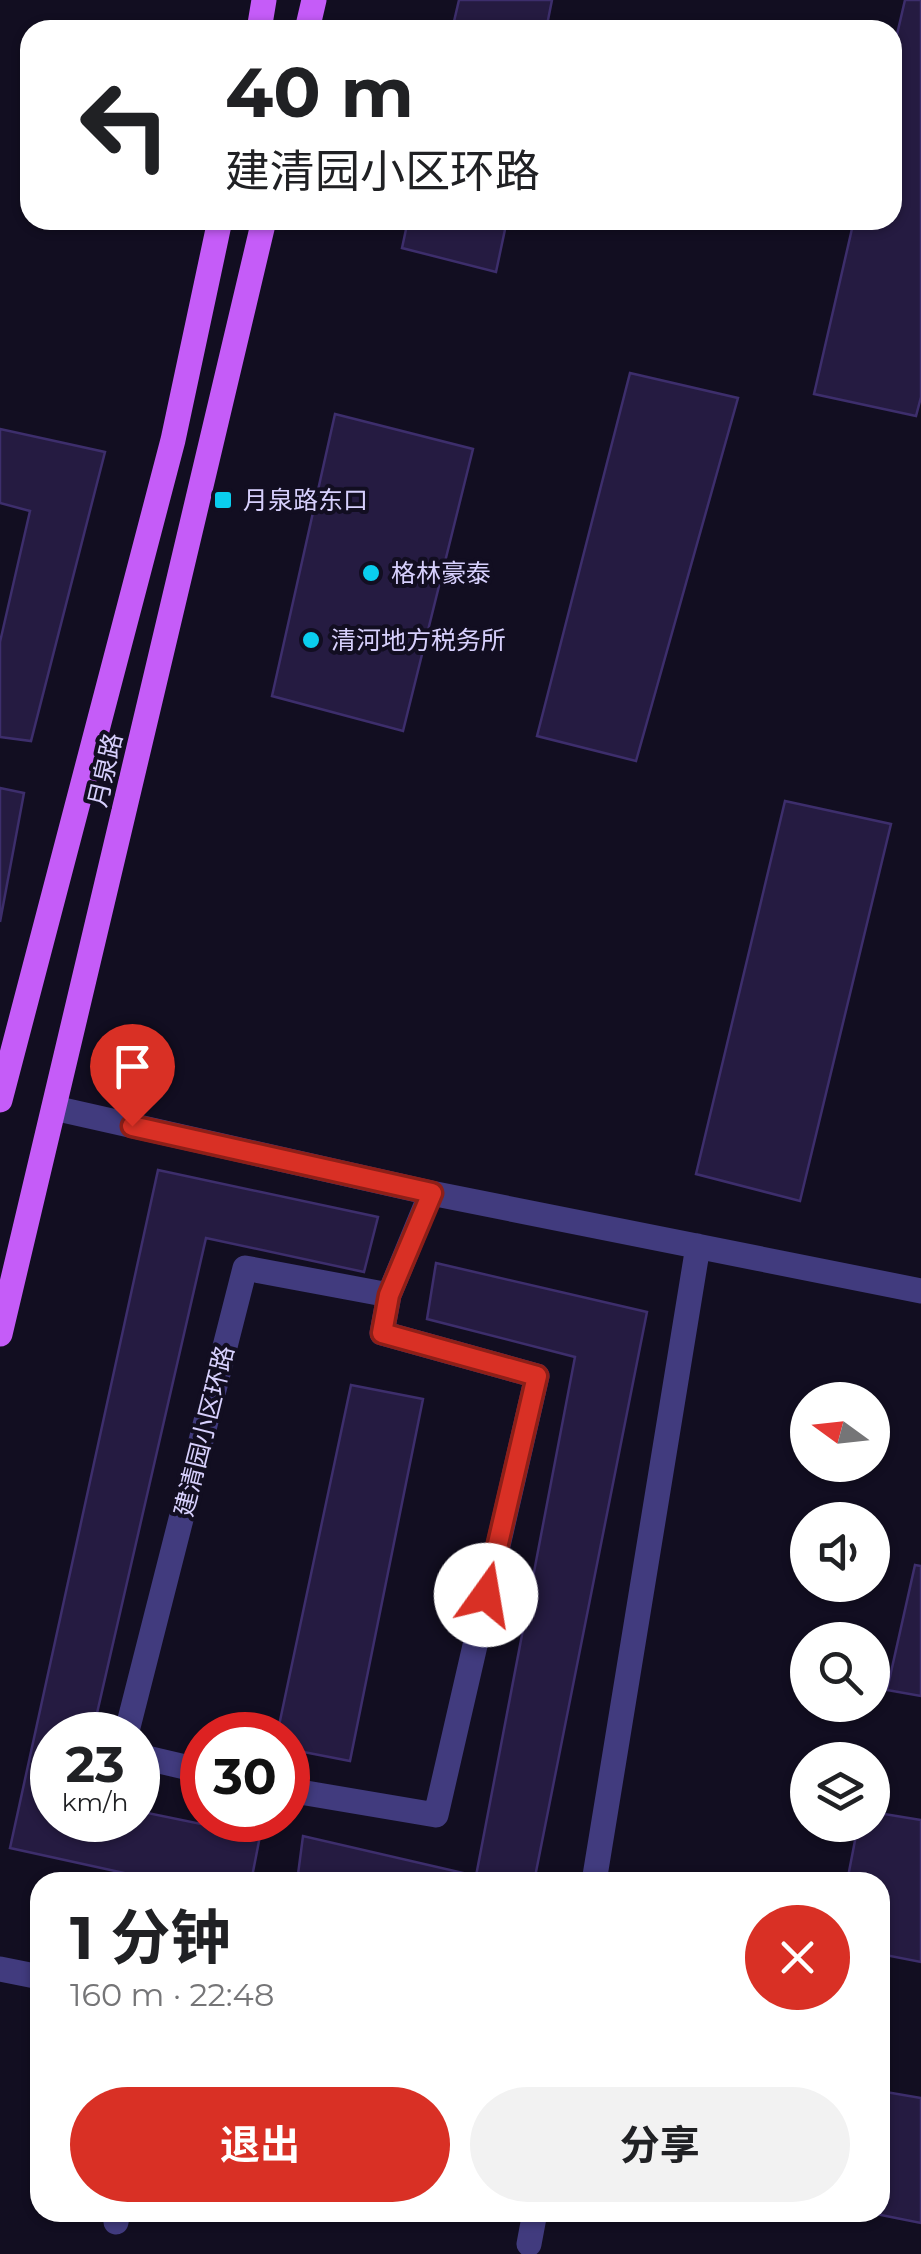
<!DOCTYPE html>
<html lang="zh">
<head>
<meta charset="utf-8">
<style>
	:root { --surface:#fff; --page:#f2f2f2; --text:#202124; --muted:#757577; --accent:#d93025 }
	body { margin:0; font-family:Montserrat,"Noto Sans SC",sans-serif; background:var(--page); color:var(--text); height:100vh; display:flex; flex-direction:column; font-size:38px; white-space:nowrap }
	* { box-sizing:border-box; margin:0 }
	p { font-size:32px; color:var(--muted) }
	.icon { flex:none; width:55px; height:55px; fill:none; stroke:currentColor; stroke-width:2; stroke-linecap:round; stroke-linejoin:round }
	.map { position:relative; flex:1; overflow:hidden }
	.panel { position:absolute; left:30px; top:1872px; width:860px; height:350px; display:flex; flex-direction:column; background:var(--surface); border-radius:30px; box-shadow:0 2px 8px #0004 }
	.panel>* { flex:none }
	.hud { position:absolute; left:20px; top:20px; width:882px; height:210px; border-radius:30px; box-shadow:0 2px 8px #0004; background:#fff; color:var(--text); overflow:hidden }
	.needle { width:65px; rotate:285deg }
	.fabs { position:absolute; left:790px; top:1382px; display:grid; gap:20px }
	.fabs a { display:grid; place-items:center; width:100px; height:100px; border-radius:50%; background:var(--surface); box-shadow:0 2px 8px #0004; font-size:50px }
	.speed { position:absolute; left:30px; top:1712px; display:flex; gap:20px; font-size:50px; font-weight:700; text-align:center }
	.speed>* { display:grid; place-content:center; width:130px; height:130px; border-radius:50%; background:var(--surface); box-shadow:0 2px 8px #0004; line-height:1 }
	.speed small { font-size:25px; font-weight:400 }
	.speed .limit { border:15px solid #d22; background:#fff; color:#111 }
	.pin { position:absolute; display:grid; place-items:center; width:85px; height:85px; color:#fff; margin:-102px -42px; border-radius:50% 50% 50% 0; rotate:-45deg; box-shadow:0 0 10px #0007 }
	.pin .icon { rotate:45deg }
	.me { position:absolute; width:110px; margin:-55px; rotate:13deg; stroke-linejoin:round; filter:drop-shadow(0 0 8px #0008) }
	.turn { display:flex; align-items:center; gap:35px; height:210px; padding:0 40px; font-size:45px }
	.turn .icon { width:130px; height:130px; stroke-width:2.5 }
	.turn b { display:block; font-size:70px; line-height:85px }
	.round { display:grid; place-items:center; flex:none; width:105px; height:105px; border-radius:52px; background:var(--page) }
	.summary { display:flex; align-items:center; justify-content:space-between; height:170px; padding:0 40px }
	h1 { font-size:60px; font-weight:700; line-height:75px }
	.cta { display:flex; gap:20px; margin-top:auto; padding:20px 40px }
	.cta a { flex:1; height:115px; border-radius:60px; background:var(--accent); color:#fff; font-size:40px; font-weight:700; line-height:115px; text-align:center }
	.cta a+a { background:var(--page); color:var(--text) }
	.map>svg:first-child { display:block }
</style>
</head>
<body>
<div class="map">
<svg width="921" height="2254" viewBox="0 0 921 2254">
	<rect width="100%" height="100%" fill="#120e21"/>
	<path fill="#251b41" stroke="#3d2e6c" stroke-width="2.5" d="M 459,0 L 552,0 L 546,30 L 452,30 Z
		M 905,0 L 921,0 L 921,397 L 916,416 L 814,394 L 854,220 L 892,220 L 892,56 Z
		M 408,220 L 507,220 L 496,272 L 402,248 Z
		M 630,373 L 738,398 L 636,761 L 537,736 Z
		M 335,414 L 473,449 L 403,731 L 272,696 Z
		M 0,429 L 105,452 L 31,741 L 0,737 L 0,642 L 30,511 L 0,503 Z
		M 0,788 L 24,793 L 0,922 Z
		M 785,801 L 891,824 L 800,1201 L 696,1174 Z
		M 158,1170 L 378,1217 L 364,1272 L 206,1238 L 92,1735 L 52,1735 L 52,1820 L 138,1820 L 138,1811 L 260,1836 L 251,1882 L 165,1882 L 10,1848 Z
		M 436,1263 L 647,1312 L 534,1882 L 297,1882 L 303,1836 L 476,1876 L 575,1357 L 427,1319 Z
		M 351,1385 L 423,1399 L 350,1761 L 288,1749 L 288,1735 L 277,1735 Z
		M 915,1565 L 921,1566 L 921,1696 L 887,1690 Z
		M 872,1812 L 921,1820 L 921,1962 L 880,1954 L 880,1882 L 847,1882 L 858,1825 L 872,1825 Z
		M 880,2091 L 921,2098 L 921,2223 L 866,2212 L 880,2212 Z"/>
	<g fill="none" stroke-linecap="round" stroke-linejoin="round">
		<path stroke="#413b7e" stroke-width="25" d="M 54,1108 L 431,1193 L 921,1291
			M 126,1735 L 245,1268 L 389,1295
			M 138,1756 L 202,1771
			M 288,1790 L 436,1815 L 537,1376 L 382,1333 L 389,1295 L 431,1193
			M 594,1882 L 698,1246
			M 0,1969 L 40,1977
			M 116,2222 L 118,2212
			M 529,2244 L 535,2212"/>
		<path stroke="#c55cf8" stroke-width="25" d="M 259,30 L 264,0
			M 307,30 L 314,0
			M 0,1100 L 173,440 L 220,220
			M 0,1334 L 264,220"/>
	</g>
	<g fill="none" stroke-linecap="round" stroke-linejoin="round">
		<defs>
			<path id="route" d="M 132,1126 L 432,1193 L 389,1295 L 382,1333 L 537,1376 L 486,1595"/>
		</defs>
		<use href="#route" stroke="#8d1f18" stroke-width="25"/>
		<use href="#route" stroke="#d93025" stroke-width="18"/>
	</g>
	<g fill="#0aceef" stroke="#120e21" stroke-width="4">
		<rect x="213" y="490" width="20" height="20" rx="5"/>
		<circle cx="371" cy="573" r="10"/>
		<circle cx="311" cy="640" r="10"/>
	</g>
	<g text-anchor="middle" stroke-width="8" stroke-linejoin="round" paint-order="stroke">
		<g font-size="25" fill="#d7d0fd" stroke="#120e21" text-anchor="start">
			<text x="243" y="509">月泉路东口</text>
			<text x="391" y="582">格林豪泰</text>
			<text x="331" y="649">清河地方税务所</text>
		</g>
		<g font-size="25" fill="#d7d0fd" stroke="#120e21">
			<text transform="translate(105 770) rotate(-77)" y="9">月泉路</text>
			<text transform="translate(204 1431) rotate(-76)" y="9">建清园小区环路</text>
		</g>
	</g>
</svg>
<div class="fabs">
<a><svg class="needle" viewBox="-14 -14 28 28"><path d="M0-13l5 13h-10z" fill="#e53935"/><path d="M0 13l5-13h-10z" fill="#757577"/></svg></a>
<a><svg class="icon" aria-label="sound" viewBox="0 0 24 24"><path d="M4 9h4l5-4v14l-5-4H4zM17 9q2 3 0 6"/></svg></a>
<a><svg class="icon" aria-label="search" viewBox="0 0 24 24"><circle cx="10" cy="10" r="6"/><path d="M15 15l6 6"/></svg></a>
<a><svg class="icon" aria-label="layers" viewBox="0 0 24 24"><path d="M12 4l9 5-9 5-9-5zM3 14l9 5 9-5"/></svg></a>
</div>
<div class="speed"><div>23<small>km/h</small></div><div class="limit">30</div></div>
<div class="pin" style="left:132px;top:1126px;background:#d93025"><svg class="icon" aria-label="arrive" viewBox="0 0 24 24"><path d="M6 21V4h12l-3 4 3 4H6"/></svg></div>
<svg class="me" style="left:486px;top:1595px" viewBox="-20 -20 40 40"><circle r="19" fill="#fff"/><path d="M0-13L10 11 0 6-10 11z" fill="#d93025"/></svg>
<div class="hud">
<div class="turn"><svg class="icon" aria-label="left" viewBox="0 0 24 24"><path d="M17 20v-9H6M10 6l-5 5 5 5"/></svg><div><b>40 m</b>建清园小区环路</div></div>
</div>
<section class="panel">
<div class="summary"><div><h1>1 分钟</h1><p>160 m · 22:48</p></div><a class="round" style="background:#d93025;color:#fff"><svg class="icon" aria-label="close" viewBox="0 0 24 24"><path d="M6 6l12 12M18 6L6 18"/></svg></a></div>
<div class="cta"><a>退出</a><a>分享</a></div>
</section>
</div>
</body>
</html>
